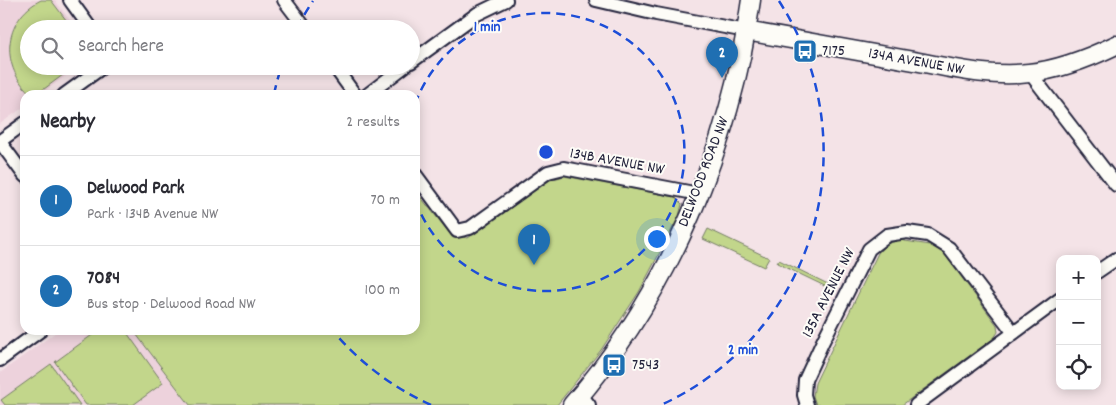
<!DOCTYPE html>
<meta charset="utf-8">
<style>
:root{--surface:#fff;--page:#f7f7f7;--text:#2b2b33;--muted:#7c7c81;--line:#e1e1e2;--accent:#1f6fb2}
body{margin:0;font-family:Dekko,sans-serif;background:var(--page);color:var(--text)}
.controls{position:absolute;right:15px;bottom:15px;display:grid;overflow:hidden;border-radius:10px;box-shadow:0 2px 12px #0003}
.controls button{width:45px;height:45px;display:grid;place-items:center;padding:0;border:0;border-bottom:1px solid var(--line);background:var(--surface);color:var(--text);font:25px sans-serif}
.you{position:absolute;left:656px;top:238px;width:18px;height:18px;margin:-12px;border:4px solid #fff;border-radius:50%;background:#1a73e8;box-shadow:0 0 0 8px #1a73e833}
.badge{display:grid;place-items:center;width:32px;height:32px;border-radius:50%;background:var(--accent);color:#fff;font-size:16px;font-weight:700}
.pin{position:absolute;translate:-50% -41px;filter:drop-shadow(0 1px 2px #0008)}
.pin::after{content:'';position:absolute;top:26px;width:18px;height:15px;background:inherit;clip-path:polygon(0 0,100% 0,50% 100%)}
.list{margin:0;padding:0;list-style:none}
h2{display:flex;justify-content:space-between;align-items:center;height:65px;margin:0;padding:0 20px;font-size:21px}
h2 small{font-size:16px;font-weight:400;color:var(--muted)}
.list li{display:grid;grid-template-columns:32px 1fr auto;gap:15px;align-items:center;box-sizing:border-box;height:90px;padding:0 20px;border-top:1px solid var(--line)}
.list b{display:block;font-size:19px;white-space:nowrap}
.list p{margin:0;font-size:16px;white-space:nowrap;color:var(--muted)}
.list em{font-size:16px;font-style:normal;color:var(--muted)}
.icon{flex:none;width:28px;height:28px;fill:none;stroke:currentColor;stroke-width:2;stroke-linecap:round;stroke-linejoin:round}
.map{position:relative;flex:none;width:1116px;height:405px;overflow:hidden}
.search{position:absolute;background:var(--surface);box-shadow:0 2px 12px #0003;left:20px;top:20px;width:400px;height:55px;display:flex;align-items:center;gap:12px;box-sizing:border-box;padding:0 18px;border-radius:28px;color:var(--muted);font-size:19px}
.panel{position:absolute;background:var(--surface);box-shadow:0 2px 12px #0003;left:20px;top:90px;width:400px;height:245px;border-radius:15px}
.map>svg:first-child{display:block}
.built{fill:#edd2dc}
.green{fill:#c2d68b;stroke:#727c63}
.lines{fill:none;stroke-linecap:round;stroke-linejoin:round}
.street-casing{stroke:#22223b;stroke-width:16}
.secondary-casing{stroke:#22223b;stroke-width:21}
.street{stroke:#fdfcf7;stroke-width:12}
.secondary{stroke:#fdfcf7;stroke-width:18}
.ring{fill:none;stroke:#1d4ed8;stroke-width:2.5;stroke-dasharray:9 6}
.labels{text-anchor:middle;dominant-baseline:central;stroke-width:4;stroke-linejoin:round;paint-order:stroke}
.poi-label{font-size:16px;fill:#22223b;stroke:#fdfcf7;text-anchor:start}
.street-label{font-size:16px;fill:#22223b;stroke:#fdfcf7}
.centre{fill:#1d4ed8;stroke:#fdfcf7;stroke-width:2.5}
.ring-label{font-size:15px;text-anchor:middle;font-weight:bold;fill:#1d4ed8;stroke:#fdfcf7;stroke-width:4;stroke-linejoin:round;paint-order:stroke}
</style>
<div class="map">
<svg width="1116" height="405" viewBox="0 0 1116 405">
<rect width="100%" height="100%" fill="#f4e3e7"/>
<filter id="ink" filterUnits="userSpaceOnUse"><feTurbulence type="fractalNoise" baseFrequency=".02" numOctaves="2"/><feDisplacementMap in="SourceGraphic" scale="10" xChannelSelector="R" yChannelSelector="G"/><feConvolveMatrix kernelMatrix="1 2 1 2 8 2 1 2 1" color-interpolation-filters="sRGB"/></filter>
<g filter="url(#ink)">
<!-- built -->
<path class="built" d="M0,0H55L76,29H29V66H79L40,95H25V106L0,124Z
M59,330H133L190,405H0V373Z"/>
<!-- green -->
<path class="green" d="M41,0H51L73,29H29V66H75L36,95H32C0,68 2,20 41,0Z
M564,176L675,197L682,204L679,216L639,292L601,350L557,405H190L133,330H415V190L451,235L468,238L550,180Z
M708,229L769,258L764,267L703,239Z
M899,240L930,245L942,251L997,325L998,332L994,338L902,405H816L813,396L815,383L878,253L887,244Z
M779,260L836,288L835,291L777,263Z
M99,330H125L163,383L133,405H86L55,362Z
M51,364L80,405H5L1,400Z"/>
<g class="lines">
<!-- street casing -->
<g class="street-casing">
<path id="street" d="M70,0L91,29
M284,0L306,29
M596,0L656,14L746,31
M411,62L477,14L506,0
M334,66L355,95
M1030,73L1116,185
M64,95L104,66
M367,95L405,66
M0,141L25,123
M0,142L25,176
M415,174L457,231L470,228L548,172L564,168L699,194
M1097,272L1116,259
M0,360L41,330
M581,395L589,405
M807,405L804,395L805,380L823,341L869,249L887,235L907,232L928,235L949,248L1014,333
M916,405L1060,299"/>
</g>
<!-- secondary casing -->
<g class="secondary-casing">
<path id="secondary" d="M746,31C800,41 854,50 908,60C948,67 988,78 1029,73C1059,70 1089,58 1116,45
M572,405C669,294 731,145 751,0"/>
</g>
<!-- street -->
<use href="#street" class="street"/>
<!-- secondary -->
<use href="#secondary" class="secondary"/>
</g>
</g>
<!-- distance rings -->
<g class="ring">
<path d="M415 104A139 139 0 1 1 415 200"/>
<path d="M431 405A278 278 0 0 1 333 331M274 94A278 278 0 0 1 281 68M297 28A278 278 0 0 1 313 1M779 1A278 278 0 0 1 661 405"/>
</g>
<!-- icons -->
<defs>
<g id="bus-square" transform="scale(1.25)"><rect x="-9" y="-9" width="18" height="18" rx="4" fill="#1f6fb2" stroke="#fdfcf7"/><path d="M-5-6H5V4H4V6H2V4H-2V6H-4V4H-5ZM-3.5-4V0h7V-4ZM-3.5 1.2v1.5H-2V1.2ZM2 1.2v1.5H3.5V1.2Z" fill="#fff"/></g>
</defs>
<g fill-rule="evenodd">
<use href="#bus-square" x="805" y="51"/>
<use href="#bus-square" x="614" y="365"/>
</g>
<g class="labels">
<!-- poi labels -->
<g class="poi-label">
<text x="822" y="51">7175</text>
<text x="632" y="365">7543</text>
</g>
<!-- street labels -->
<g class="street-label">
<text transform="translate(916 62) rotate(10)">134A AVENUE NW</text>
<text transform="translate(617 162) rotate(10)">134B AVENUE NW</text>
<text transform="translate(704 172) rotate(-69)">DELWOOD ROAD NW</text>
<text transform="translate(829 293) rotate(-63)">135A AVENUE NW</text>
</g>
</g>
<circle cx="546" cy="152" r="8" class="centre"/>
<g class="ring-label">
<text x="487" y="31">1 min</text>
<text x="743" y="354">2 min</text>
</g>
</svg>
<div class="controls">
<button>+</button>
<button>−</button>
<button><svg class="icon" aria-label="locate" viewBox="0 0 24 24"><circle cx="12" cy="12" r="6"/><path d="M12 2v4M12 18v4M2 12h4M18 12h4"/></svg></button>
</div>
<div class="you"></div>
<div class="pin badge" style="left:534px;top:265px">1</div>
<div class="pin badge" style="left:722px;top:78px">2</div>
<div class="search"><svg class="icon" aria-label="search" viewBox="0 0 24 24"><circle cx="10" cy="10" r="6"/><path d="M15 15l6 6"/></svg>Search here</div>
<section class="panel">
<h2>Nearby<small>2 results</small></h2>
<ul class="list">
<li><span class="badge">1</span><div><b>Delwood Park</b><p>Park · 134B Avenue NW</p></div><em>70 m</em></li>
<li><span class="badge">2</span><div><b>7084</b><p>Bus stop · Delwood Road NW</p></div><em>100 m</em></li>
</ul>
</section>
</div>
